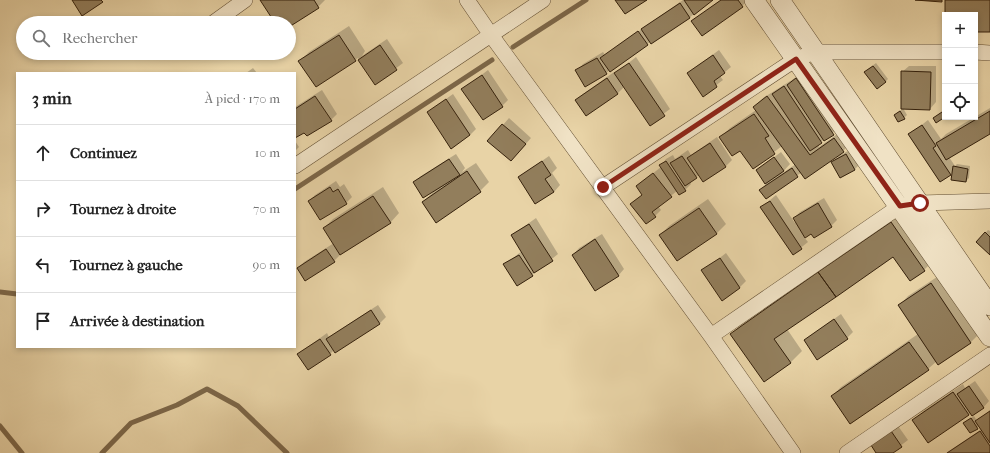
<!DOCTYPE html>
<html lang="fr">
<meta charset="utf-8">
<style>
:root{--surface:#fff;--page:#f6f6f6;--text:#222;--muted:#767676;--line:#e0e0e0}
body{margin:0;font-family:"IM FELL French Canon",serif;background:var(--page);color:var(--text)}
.controls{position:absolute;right:12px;top:12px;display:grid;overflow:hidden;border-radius:0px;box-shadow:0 2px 6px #0003}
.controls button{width:36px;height:36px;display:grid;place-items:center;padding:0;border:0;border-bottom:1px solid var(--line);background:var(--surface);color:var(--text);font:20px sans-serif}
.stop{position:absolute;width:12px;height:12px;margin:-9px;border:3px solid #8f2418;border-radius:50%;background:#fff}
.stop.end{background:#8f2418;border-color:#fff;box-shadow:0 1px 4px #0008}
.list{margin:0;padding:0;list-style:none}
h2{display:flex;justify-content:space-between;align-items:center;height:52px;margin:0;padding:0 16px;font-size:17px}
h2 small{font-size:13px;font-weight:400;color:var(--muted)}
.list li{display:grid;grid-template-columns:26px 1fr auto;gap:12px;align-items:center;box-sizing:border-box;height:56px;padding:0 16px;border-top:1px solid var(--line)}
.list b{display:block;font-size:15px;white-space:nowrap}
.list em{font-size:13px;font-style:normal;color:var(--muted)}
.icon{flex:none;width:22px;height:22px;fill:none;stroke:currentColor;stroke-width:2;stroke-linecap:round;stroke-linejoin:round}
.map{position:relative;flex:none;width:990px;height:453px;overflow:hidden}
.search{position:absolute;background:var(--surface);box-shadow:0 2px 6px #0003;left:16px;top:16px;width:280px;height:44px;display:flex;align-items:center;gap:10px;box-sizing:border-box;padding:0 14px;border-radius:22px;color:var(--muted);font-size:15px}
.panel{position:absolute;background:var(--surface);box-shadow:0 2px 6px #0003;left:16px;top:72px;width:280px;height:276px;border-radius:0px}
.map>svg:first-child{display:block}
.shadow{fill:#0003}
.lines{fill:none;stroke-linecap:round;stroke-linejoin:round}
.stream{stroke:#7c6749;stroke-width:5}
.building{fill:#927e5c;stroke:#35210c}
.minor-casing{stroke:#624e32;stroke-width:16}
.tertiary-casing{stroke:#624e32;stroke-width:20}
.minor{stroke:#f0e2c5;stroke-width:15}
.tertiary{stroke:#f0e2c5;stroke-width:19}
.route{stroke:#8f2418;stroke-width:5}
</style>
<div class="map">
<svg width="990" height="453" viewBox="0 0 990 453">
<rect width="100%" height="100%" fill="#e8d3a6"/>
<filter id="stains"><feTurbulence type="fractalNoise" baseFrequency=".005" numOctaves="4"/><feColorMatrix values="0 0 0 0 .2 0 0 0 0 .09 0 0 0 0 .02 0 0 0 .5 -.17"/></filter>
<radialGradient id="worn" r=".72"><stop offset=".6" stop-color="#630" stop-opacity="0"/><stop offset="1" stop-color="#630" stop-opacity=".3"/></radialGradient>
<!-- shadow -->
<path class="shadow" d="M262,0H325L318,7L289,26V23H276Z
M683,0H712L689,18L650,42L606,73L577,71L583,64L603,52L605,55Z
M720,0H748L742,6L693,22Z
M349,26L365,51L362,56L387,39L403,63L375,84L358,58L316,86L300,61L309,52Z
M719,50L731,67L720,76L723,80L703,95L688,73Z
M636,57L670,109L650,124L624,87L618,93L586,114L576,100L583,94L614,72L615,74Z
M876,63L888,79L885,82L868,69Z
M909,66H936V102L930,109L903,108L907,115L904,118L895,115L902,109V72Z
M253,68L257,73H246Z
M488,70L508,100L502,106L463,89Z
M803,73L839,128L818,144L819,147L843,130L852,142L843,151L802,172L766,198L761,190L766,184L757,170L781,152L790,164L781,174L796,164L782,146L753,168L740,149L721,137L730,128L756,110L754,107L763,98Z
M322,90L337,114L331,120L295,137V107Z
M453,94L476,129L470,135L428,112Z
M990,108V133L949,157L955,166L957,164L970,166L969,178L966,181L953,172L950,175L910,134L928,120L941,139L946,134Z
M509,118L531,138L517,154L489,141Z
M717,137L732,160L726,166L703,181L699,175L690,181L691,184L685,190L677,191L658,206L661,210L655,216L632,204L643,194L637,186L661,167L666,159L673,155L675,159L688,150L691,155Z
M295,141L299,147L295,151Z
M853,148L861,163L855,169L841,177L832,162L839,156Z
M456,154L465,168L462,172L476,163L489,182L480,191L436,221L423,202L435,190L414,182L421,176Z
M549,156L557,168L552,173L560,185L554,192L519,177Z
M336,181L340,187L344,184L352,197L346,203L309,201L315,195Z
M383,187L399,213L390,223L340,255L334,261L298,268L304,262L334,243L324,228L333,219Z
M776,195L795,223L796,222L794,218L800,212L824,198L837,220L831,226L812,232L804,237L808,242L793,254L762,207Z
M708,199L726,224L716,234L660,235L669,226Z
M900,214L933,261L924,270L893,256L787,329L802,351L791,362L764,381L731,334L743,323L816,271L833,296H836L818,270Z
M536,218L558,254L532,275L505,264L522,251L512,235Z
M988,230L990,231V253L977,242Z
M602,234L624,269L618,276L573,255L579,248Z
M726,253L746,281L739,288L703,271Z
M940,275L980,333L971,342L938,364L937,361L928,369L850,423L832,396L841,387L918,334L899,306L908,296Z
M378,305L386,317L380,323L335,351L334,350L330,354H298L327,333L329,337Z
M841,314L853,332L847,338L805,340Z
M975,381L989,401L983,408L968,415L914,420L923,411L963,384L965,388Z
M990,410V453H946L982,429L979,426L977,428L968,420L974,416L977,421Z
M896,423L908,440L891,453H878Z"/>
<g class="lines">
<!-- stream -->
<path class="stream" d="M513,47L586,0
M295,189L492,60
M0,292L17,294
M0,426L22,453
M102,453L131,423L177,405L207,389L238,406L287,453"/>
</g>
<!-- building -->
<path class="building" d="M72,0H101L103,2L82,16Z
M260,0H314L319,8L289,27V23H275Z
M615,0H647L625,14Z
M684,0H713L694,15Z
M721,0H738L743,7L702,36L691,21Z
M915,0H942V2Z
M945,0H990V32H975V15H945V31Z
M680,3L690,18L651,44L641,29Z
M638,31L648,45L610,72L600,58Z
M339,35L356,61L316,87L298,61Z
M380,45L397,70L375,85L358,60Z
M713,55L725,73L714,81L717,87L703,97L687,73Z
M597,58L607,74L585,87L575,70Z
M629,63L665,116L650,126L614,73Z
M873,66L886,82L877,89L864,72Z
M901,71L931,72L930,110L901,109Z
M482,75L503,107L483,120L461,89Z
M607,78L618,94L586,116L575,100Z
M796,78L834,135L824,141L787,85Z
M784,86L822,143L810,151L772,94Z
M315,96L332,121L307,136L304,133L295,138V109Z
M767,96L810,155L834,138L844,152L805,179L753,107Z
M446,99L470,135L451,149L427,112Z
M945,110V117L936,123L933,118Z
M900,111L905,119L898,122L894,115Z
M990,111V134L946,160L936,143Z
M754,114L769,136L765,138L775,154L753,169L740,151L732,156L719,137Z
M502,124L526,144L511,161L487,141Z
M922,125L936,146L933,148L951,175L940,182L908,134Z
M710,143L726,167L703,182L687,158Z
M846,154L855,170L840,178L831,162Z
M682,156L697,178L685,186L670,163Z
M774,157L784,171L765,184L756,170Z
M449,159L460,175L423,198L413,182Z
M542,161L551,175L545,179L554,192L535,204L518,177Z
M666,161L686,191L679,195L659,165Z
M953,166L968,169L966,182L951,180Z
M792,168L798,177L766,199L759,190Z
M467,171L481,192L436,223L422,202Z
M653,173L672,197L652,212L656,217L646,224L630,204L642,195L636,186Z
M330,187L333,192L338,189L347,204L320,220L308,201Z
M373,196L391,223L340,255L323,228Z
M770,201L802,249L793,255L760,207Z
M818,203L832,227L814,238L811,234L805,238L793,218Z
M699,208L717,234L677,261L659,235Z
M891,222L925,271L910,281L893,257L836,297L818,272Z
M529,224L553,261L534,273L511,235Z
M985,232L990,237V255L976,242Z
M595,239L619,276L595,291L572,255Z
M326,249L335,262L305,281L297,268Z
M519,255L533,276L517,286L503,264Z
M720,258L740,288L722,301L701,270Z
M818,272L836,297L774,339L791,363L764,382L730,334Z
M931,283L971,343L938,365L898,305Z
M371,310L380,324L335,353L326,339Z
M834,319L848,339L817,360L804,340Z
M320,339L331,355L308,370L297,354Z
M909,342L929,370L850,424L831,396Z
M969,386L984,408L972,416L957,394Z
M953,392L969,415L928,443L912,420Z
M990,411V443L975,421Z
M971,418L978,429L970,433L963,423Z
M889,428L902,447L893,453H876L869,442Z
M980,431L990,446V453H947Z"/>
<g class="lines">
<!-- minor casing -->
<g class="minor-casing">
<path id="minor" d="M467,0L491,35L711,336L793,453
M213,23L245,0
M975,52L990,53
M295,166L543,0
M603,187L796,59L815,52H945
M711,336L900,206L920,203L990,201
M847,453L990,355"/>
</g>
<!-- tertiary casing -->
<g class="tertiary-casing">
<path id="tertiary" d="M754,0L990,337
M780,0L990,306"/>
</g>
<!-- minor -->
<use href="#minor" class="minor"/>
<!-- tertiary -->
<use href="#tertiary" class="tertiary"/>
</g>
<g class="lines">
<!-- route -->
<path class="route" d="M603,187L796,59L900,206L920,203"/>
</g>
<rect width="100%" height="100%" filter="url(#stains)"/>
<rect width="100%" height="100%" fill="url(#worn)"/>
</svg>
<div class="controls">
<button>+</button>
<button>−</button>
<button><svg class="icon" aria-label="locate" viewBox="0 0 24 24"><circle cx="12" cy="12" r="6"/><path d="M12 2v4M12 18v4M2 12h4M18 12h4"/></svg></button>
</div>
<div class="stop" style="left:920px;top:203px"></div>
<div class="stop end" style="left:603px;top:187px"></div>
<div class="search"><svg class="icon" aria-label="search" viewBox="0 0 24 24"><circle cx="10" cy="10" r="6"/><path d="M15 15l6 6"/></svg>Rechercher</div>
<section class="panel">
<h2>3 min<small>À pied · 170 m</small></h2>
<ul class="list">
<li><svg class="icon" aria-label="ahead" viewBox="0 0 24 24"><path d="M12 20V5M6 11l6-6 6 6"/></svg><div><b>Continuez</b></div><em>10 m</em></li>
<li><svg class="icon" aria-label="right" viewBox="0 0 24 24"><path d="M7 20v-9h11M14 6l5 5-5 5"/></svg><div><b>Tournez à droite</b></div><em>70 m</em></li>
<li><svg class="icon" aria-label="left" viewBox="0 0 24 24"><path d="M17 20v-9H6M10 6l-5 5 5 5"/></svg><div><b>Tournez à gauche</b></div><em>90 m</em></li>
<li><svg class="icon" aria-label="arrive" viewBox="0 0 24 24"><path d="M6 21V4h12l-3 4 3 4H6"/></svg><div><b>Arrivée à destination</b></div></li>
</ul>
</section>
</div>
